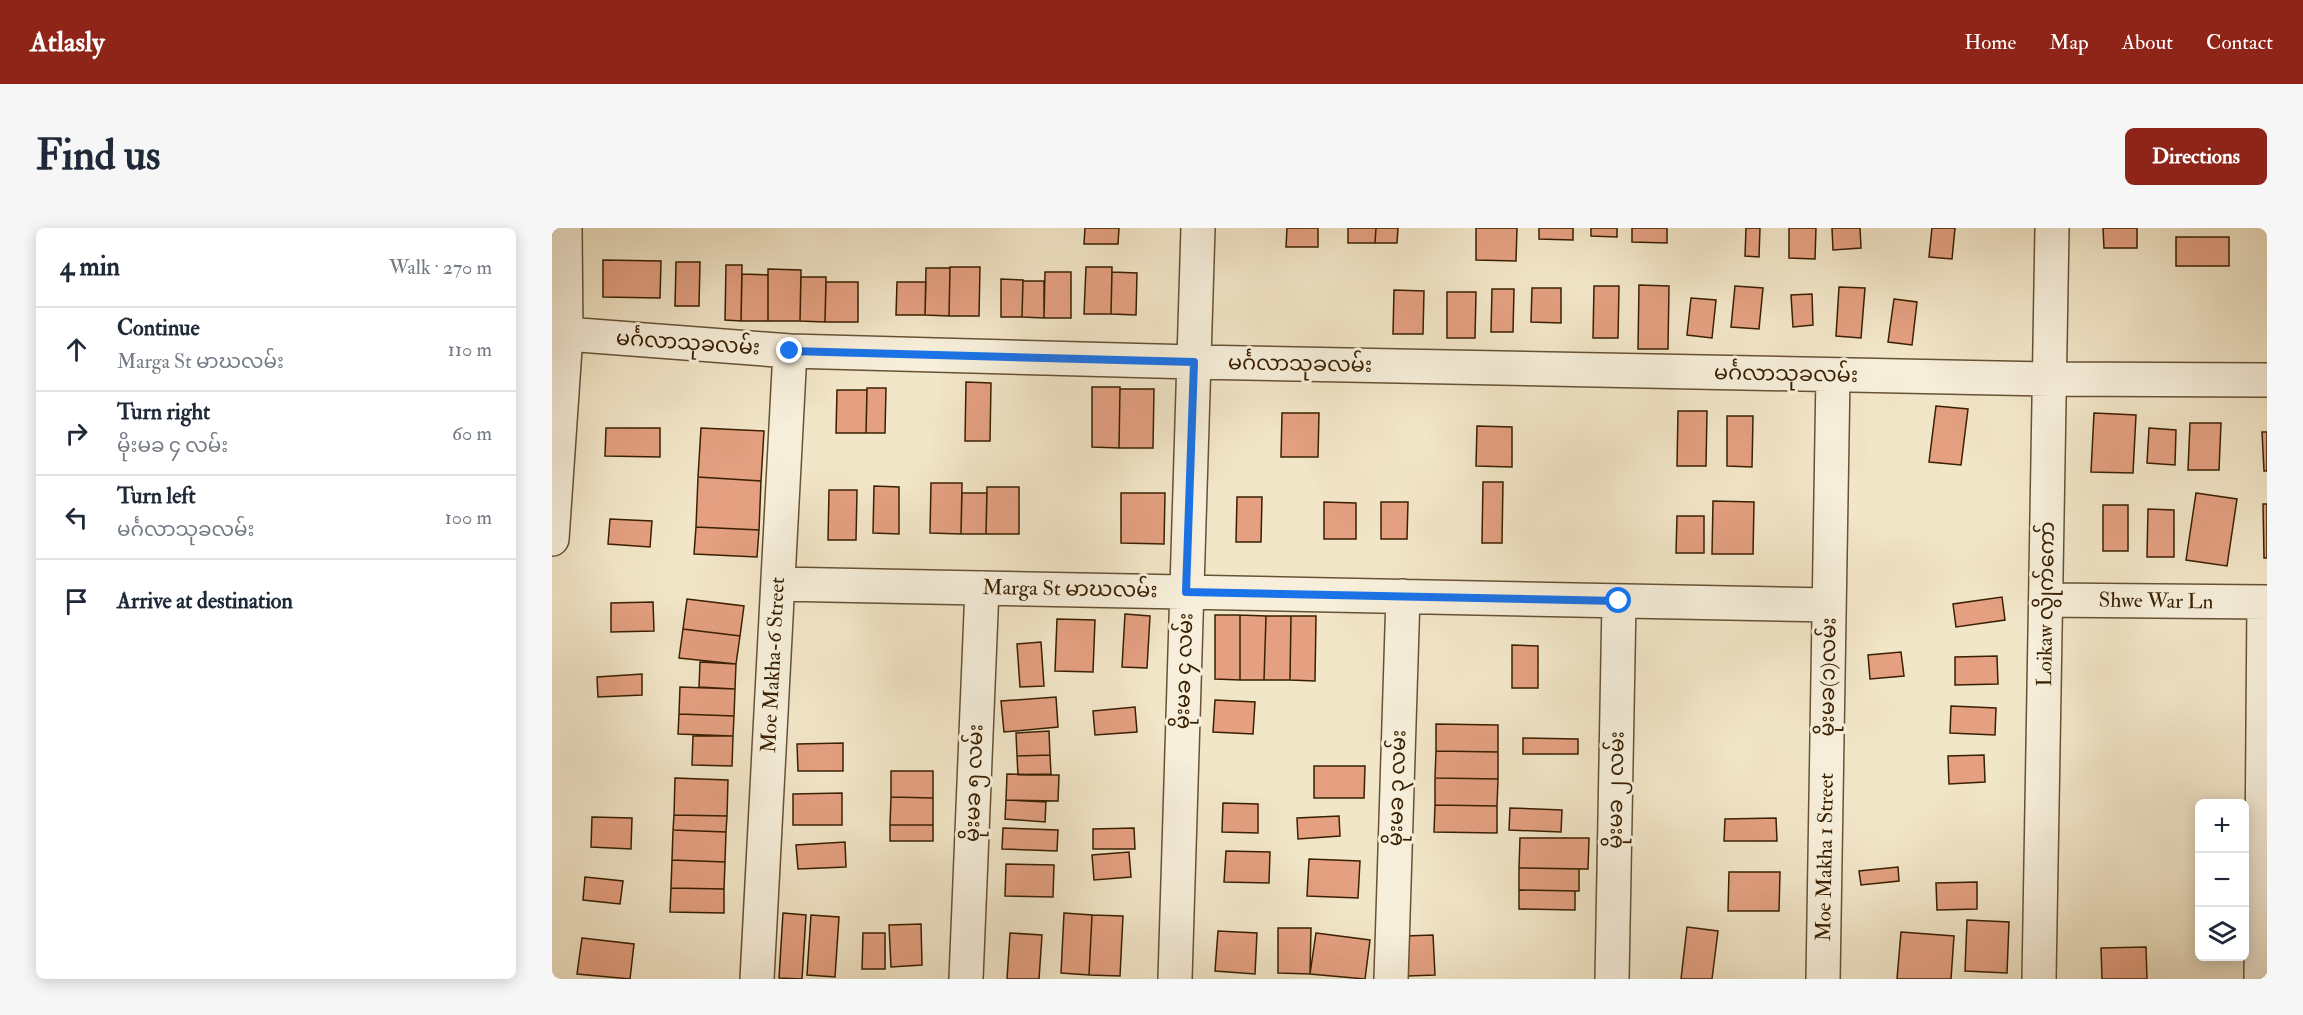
<!DOCTYPE html>
<meta charset="utf-8">
<style>
:root{--surface:#fff;--page:#f6f6f7;--text:#1f2937;--muted:#747a83;--line:#e0e1e3;--accent:#8f2418}
body{margin:0;font-family:"IM FELL Double Pica","Noto Sans Myanmar",serif;background:var(--page);color:var(--text)}
.controls{position:absolute;right:18px;bottom:18px;display:grid;overflow:hidden;border-radius:9px;box-shadow:0 3px 15px #0003}
.controls button{width:54px;height:54px;display:grid;place-items:center;padding:0;border:0;border-bottom:2px solid var(--line);background:var(--surface);color:var(--text);font:30px sans-serif}
.stop{position:absolute;width:18px;height:18px;margin:-14px;border:4px solid #1a73e8;border-radius:50%;background:#fff}
.stop.end{background:#1a73e8;border-color:#fff;box-shadow:0 2px 6px #0008}
.list{margin:0;padding:0;list-style:none}
h2{display:flex;justify-content:space-between;align-items:center;height:78px;margin:0;padding:0 24px;font-size:26px}
h2 small{font-size:20px;font-weight:400;color:var(--muted)}
.list li{display:grid;grid-template-columns:39px 1fr auto;gap:18px;align-items:center;box-sizing:border-box;height:84px;padding:0 24px;border-top:2px solid var(--line)}
.list b{display:block;font-size:22px;white-space:nowrap}
.list p{margin:0;font-size:20px;white-space:nowrap;color:var(--muted)}
.list em{font-size:20px;font-style:normal;color:var(--muted)}
.icon{flex:none;width:33px;height:33px;fill:none;stroke:currentColor;stroke-width:2;stroke-linecap:round;stroke-linejoin:round}
.map{position:relative;flex:none;width:1715px;height:751px;overflow:hidden;border-radius:9px}
header{display:flex;align-items:center;gap:36px;box-sizing:border-box;height:84px;padding:0 30px;background:var(--accent);color:#fff}
header strong{font-size:28px}
nav{display:flex;gap:33px;margin-inline-start:auto;font-size:21px}
.intro{display:flex;align-items:center;justify-content:space-between;box-sizing:border-box;height:144px;padding:0 36px}
h1{margin:0;font-size:42px}
.button{padding:15px 27px;border-radius:9px;background:var(--accent);color:#fff;font-size:21px;font-weight:700}
main{display:flex;gap:36px;padding:0 36px}
aside{flex:1;background:var(--surface);border-radius:9px;box-shadow:0 3px 15px #0003}
.map>svg:first-child{display:block}
.building{fill:#e4a081;stroke:#392001;stroke-width:1.5}
.lines{fill:none;stroke-linecap:round;stroke-linejoin:round}
.minor-casing{stroke:#675233;stroke-width:36}
.minor{stroke:#f7efdb;stroke-width:33}
.route{stroke:#1a73e8;stroke-width:8}
.labels{text-anchor:middle;dominant-baseline:central;stroke-width:6;stroke-linejoin:round;paint-order:stroke}
.street-label{font-size:21px;fill:#392001;stroke:#f7efdb}
</style>
<header>
<strong>Atlasly</strong>
<nav><a>Home</a><a>Map</a><a>About</a><a>Contact</a></nav>
</header>
<div class="intro"><h1>Find us</h1><a class="button">Directions</a></div>
<main>
<aside>
<h2>4 min<small>Walk · 270 m</small></h2>
<ul class="list">
<li><svg class="icon" aria-label="ahead" viewBox="0 0 24 24"><path d="M12 20V5M6 11l6-6 6 6"/></svg><div><b>Continue</b><p>Marga St မာဃလမ်း</p></div><em>110 m</em></li>
<li><svg class="icon" aria-label="right" viewBox="0 0 24 24"><path d="M7 20v-9h11M14 6l5 5-5 5"/></svg><div><b>Turn right</b><p>မိုးမခ ၄ လမ်း</p></div><em>60 m</em></li>
<li><svg class="icon" aria-label="left" viewBox="0 0 24 24"><path d="M17 20v-9H6M10 6l-5 5 5 5"/></svg><div><b>Turn left</b><p>မင်္ဂလာသုခလမ်း</p></div><em>100 m</em></li>
<li><svg class="icon" aria-label="arrive" viewBox="0 0 24 24"><path d="M6 21V4h12l-3 4 3 4H6"/></svg><div><b>Arrive at destination</b></div></li>
</ul>
</aside>
<div class="map">
<svg width="1715" height="751" viewBox="0 0 1715 751">
<rect width="100%" height="100%" fill="#f2e6c8"/>
<filter id="stains"><feTurbulence type="fractalNoise" baseFrequency=".00333" numOctaves="4"/><feColorMatrix values="0 0 0 0 .2 0 0 0 0 .09 0 0 0 0 .02 0 0 0 .5 -.17"/></filter>
<radialGradient id="worn" r=".72"><stop offset=".6" stop-color="#630" stop-opacity="0"/><stop offset="1" stop-color="#630" stop-opacity=".3"/></radialGradient>
<!-- building -->
<path class="building" d="M533,0H567L566,16H532Z
M735,0H766V19H734Z
M796,0H824L823,15H796Z
M824,0H846L845,15H823Z
M924,0H965L964,33L924,32Z
M987,0H1021V12L987,11Z
M1039,0H1065V9L1039,8Z
M1080,0H1115V15L1080,14Z
M1194,0H1208L1207,29L1193,28Z
M1237,0H1264L1263,31L1237,30Z
M1280,0H1308L1309,20L1281,22Z
M1380,0H1403L1400,31L1377,29Z
M1551,0H1585V20H1552Z
M1624,9H1677V38H1624Z
M51,32L109,33L108,70L51,69Z
M124,34H148L147,78H123Z
M174,37H190L189,93L173,92Z
M398,39H428L427,88H397Z
M534,39H560L559,86H532Z
M374,40H398L397,88L373,87Z
M216,41L249,42L248,93H216Z
M493,44H519V90H492Z
M560,44L585,45L584,87L559,86Z
M190,46L216,47V93H189Z
M249,49H274L273,94L248,93Z
M449,51L471,52L470,89H449Z
M471,53H492V90L470,89Z
M274,54H306V94H273Z
M345,54H374L373,87H344Z
M1087,57L1117,58L1116,121H1086Z
M1042,58H1067L1066,110H1041Z
M1183,58L1211,60L1207,101L1179,99Z
M1287,59L1313,60L1309,110L1284,108Z
M980,60H1009V95L979,94Z
M940,61H962L961,104H939Z
M842,62L872,63L871,106H841Z
M895,64H924L923,110H895Z
M1260,66L1261,97L1241,99L1239,67Z
M1139,70L1164,72L1160,110L1135,107Z
M1342,71L1365,74L1360,117L1336,114Z
M414,154L439,155L438,213H413Z
M540,159H568L567,220L540,219Z
M315,160H334L333,205H314Z
M568,161H602L601,220H567Z
M285,162H315L314,205H284Z
M1384,178L1416,181L1409,237L1377,234Z
M1126,183H1155L1154,238H1125Z
M730,185H767L766,229H729Z
M1542,185L1584,187L1581,245L1539,244Z
M1175,188H1201L1200,239L1175,238Z
M1638,195H1669L1667,242H1636Z
M925,198L960,199V239L924,238Z
M54,200H108V229L53,228Z
M149,200L212,203L209,253L146,249Z
M1597,200L1624,202L1623,237L1595,235Z
M1710,204H1715V243H1712Z
M146,249L209,253L207,302L144,299Z
M931,254H951L950,315H930Z
M379,255H410L409,306L378,305Z
M322,258L347,259V306L321,305Z
M435,259H467V306H434Z
M277,262H305L304,312H276Z
M410,265H435L434,306H409Z
M569,265H613L612,316L569,315Z
M1644,265L1685,271L1675,338L1634,332Z
M685,269H710L709,314H684Z
M1161,273L1202,274L1201,326H1160Z
M772,274L804,275V311H772Z
M829,274H856L855,311H829Z
M1711,276H1715V330H1712Z
M1551,277H1576V323H1551Z
M1596,281L1622,282V329H1595Z
M1125,288H1152V325H1124Z
M58,291L100,293L98,319L56,316Z
M144,299L207,302L205,329L142,326Z
M1450,369L1453,392L1404,399L1401,376Z
M135,371L192,378L188,408L131,401Z
M101,374L102,403L59,404V375Z
M573,386L598,388L595,440L570,439Z
M663,387H688V452L663,451Z
M688,387L714,388L712,452H688Z
M714,388H739L738,452H712Z
M739,388H764L763,453L738,452Z
M505,391L543,392L541,444L503,443Z
M131,401L188,408L184,436L127,430Z
M489,414L492,458L468,459L465,416Z
M960,417L986,418V460H960Z
M1349,424L1352,448L1318,451L1316,427Z
M1445,428L1446,456L1403,457V429Z
M148,434L184,436L183,461L147,459Z
M90,446V467L46,469L45,449Z
M128,459L183,461L182,488L127,486Z
M504,469L506,499L452,504L449,473Z
M663,472L703,474L701,506L661,504Z
M1399,478L1444,480L1443,507L1398,505Z
M583,479L585,504L543,507L541,483Z
M127,486L182,488L181,508L126,506Z
M884,496L946,497V524L884,523Z
M497,503L498,527L465,528L464,505Z
M141,508H181L180,538L140,537Z
M971,510L1026,511V526H971Z
M291,515V543H246L245,516Z
M884,523L946,524V551L883,550Z
M498,527L499,546L466,547L465,528Z
M1432,527L1433,554L1397,556L1396,528Z
M762,538H813L812,570H762Z
M339,543H381V570L339,569Z
M455,546L507,547L506,573L454,572Z
M123,550L176,552L175,588L122,587Z
M883,550L946,551L945,578L883,577Z
M290,565V597H241V566Z
M339,569L381,570V597H338Z
M454,572L494,574L493,594L453,591Z
M671,575L706,576V605L670,604Z
M883,577L945,578V605L882,604Z
M958,580L1010,582L1009,604L957,602Z
M122,587L175,588L174,604L121,602Z
M787,588L788,608L746,611L745,590Z
M40,589L80,590L79,621L39,619Z
M1224,590L1225,613H1172L1173,591Z
M338,597H381V613H338Z
M451,600L506,602L505,623L450,621Z
M582,600L583,621H541V601Z
M121,602L174,604L173,634L120,632Z
M968,610H1037L1036,641L967,640Z
M293,614L294,639L246,641L244,617Z
M674,623L718,624L717,655L672,654Z
M577,624L579,649L542,652L540,627Z
M757,631L808,633L806,670L755,668Z
M120,632L173,634L172,661L119,660Z
M454,636L502,637L501,669L453,668Z
M1346,639L1347,653L1309,657L1307,643Z
M967,640L1027,641V663L967,662Z
M1177,644H1228L1227,683H1176Z
M33,649L71,653L68,676L31,672Z
M1425,654V681L1385,682L1384,655Z
M119,660L172,661V685L118,684Z
M967,662L1023,663V682L967,681Z
M231,685L254,687L250,751L227,750Z
M512,685L540,687L537,747L509,745Z
M259,687L287,689L283,749L255,747Z
M540,687L571,688L568,748L537,747Z
M1415,692L1457,694L1455,745L1413,743Z
M369,696L370,737L339,739L337,697Z
M1135,699L1166,703L1160,751H1129Z
M726,700H759L758,746L726,745Z
M666,703L705,705L703,746L663,743Z
M1349,704L1402,708L1399,751H1345Z
M311,705H333V741H310Z
M458,705L490,707L487,751H455Z
M764,705L818,712L813,751L758,746Z
M881,707L883,747L856,748L854,708Z
M30,710L82,716L78,751L25,746Z
M1594,719L1595,751H1550L1549,720Z"/>
<g class="lines">
<!-- minor casing -->
<g class="minor-casing">
<path id="minor" d="M0,99L14,106L238,123L642,134L1499,151L1715,152
M0,311L14,106L13,0
M226,356L1277,377
M1494,372L1715,374
M205,751L238,123
M414,751L430,360
M623,751L646,0
M839,751L851,368
M1060,751L1067,373
M1271,751L1281,147
M1487,751L1500,0
M1709,751L1712,374"/>
</g>
<!-- minor -->
<use href="#minor" class="minor"/>
</g>
<g class="lines">
<!-- route -->
<path class="route" d="M238,123L642,134L634,364L1067,373"/>
</g>
<g class="labels">
<!-- street labels -->
<g class="street-label">
<text transform="translate(136 115) rotate(4)">မင်္ဂလာသုခလမ်း</text>
<text transform="translate(748 136) rotate(1)">မင်္ဂလာသုခလမ်း</text>
<text transform="translate(1234 146) rotate(1)">မင်္ဂလာသုခလမ်း</text>
<text transform="translate(518 361) rotate(1)">Marga St မာဃလမ်း</text>
<text transform="translate(1604 373) rotate(1)">Shwe War Ln</text>
<text transform="translate(1494 376) rotate(-89)">Loikaw လွိုက်ကော်</text>
<text transform="translate(221 437) rotate(-87)">Moe Makha-6 Street</text>
<text transform="translate(632 443) rotate(-88)">မိုးမခ ၄ လမ်း</text>
<text transform="translate(1276 449) rotate(-89)">မိုးမခ(၁)လမ်း</text>
<text transform="translate(422 555) rotate(-88)">မိုးမခ ၅ လမ်း</text>
<text transform="translate(845 560) rotate(-88)">မိုးမခ ၃ လမ်း</text>
<text transform="translate(1064 562) rotate(-89)">မိုးမခ ၂ လမ်း</text>
<text transform="translate(1273 629) rotate(-89)">Moe Makha 1 Street</text>
</g>
</g>
<rect width="100%" height="100%" filter="url(#stains)"/>
<rect width="100%" height="100%" fill="url(#worn)"/>
</svg>
<div class="controls">
<button>+</button>
<button>−</button>
<button><svg class="icon" aria-label="layers" viewBox="0 0 24 24"><path d="M12 4l9 5-9 5-9-5zM3 14l9 5 9-5"/></svg></button>
</div>
<div class="stop" style="left:1067px;top:373px"></div>
<div class="stop end" style="left:238px;top:123px"></div>
</div>
</main>
